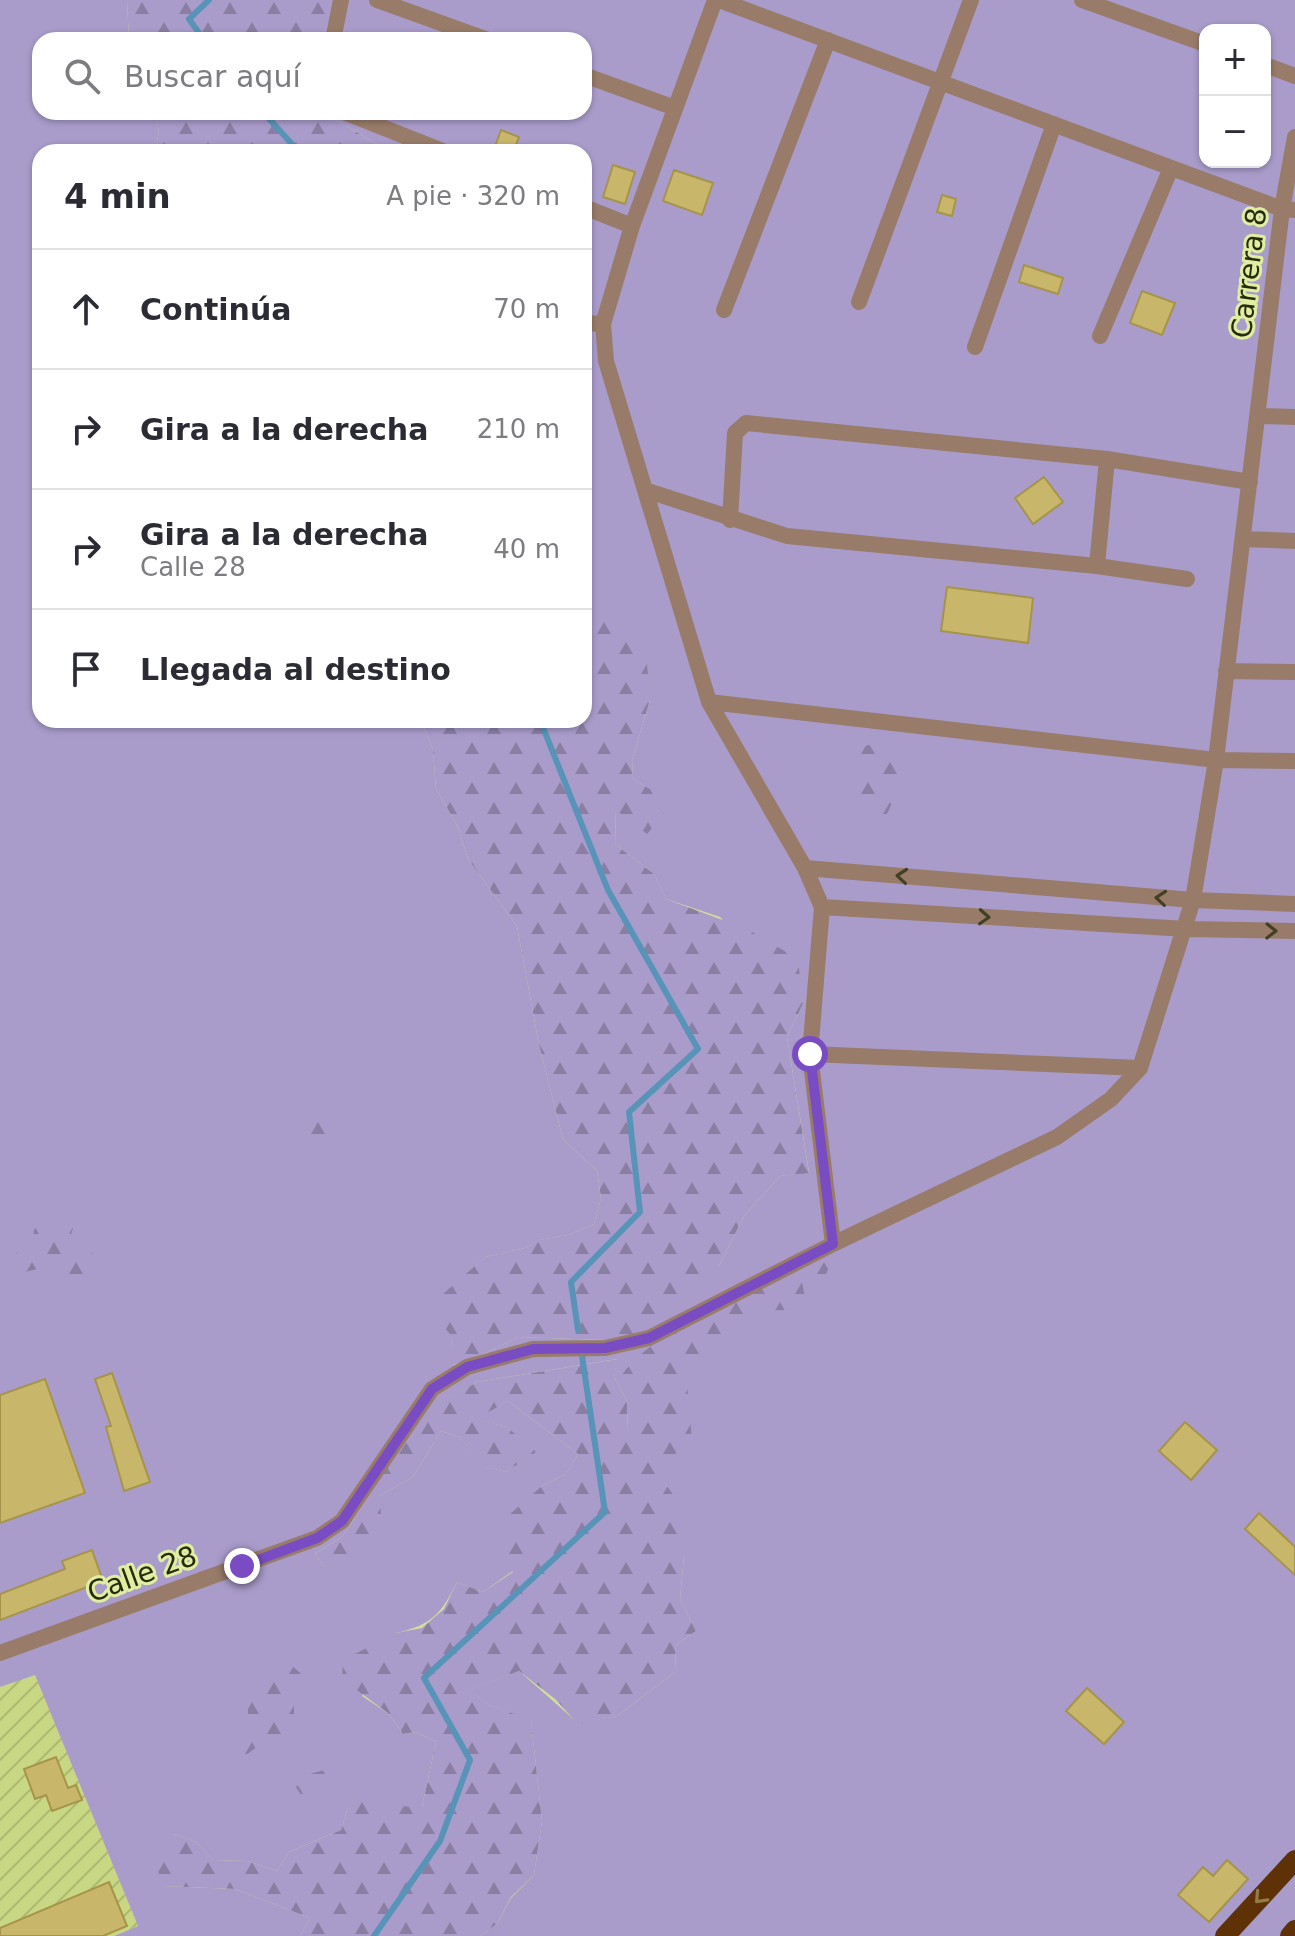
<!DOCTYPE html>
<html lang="es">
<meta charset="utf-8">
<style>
:root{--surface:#fff;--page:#f7f7f7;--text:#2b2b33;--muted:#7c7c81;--line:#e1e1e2}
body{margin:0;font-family:"DejaVu Sans",sans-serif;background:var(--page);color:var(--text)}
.controls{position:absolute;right:24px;top:24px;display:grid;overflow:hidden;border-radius:16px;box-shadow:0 2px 6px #0004}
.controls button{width:72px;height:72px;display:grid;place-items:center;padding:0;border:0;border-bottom:2px solid var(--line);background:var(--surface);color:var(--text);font:40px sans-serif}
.stop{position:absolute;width:24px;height:24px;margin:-18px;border:6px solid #794cc4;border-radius:50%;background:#fff}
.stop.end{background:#794cc4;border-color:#fff;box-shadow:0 2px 8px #0008}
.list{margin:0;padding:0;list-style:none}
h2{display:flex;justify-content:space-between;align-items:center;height:104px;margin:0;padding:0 32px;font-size:34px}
h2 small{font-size:26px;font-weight:400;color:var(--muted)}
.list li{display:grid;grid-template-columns:52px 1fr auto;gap:24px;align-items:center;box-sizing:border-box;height:120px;padding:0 32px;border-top:2px solid var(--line)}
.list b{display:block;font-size:30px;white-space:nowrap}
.list p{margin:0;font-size:26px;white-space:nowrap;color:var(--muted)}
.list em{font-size:26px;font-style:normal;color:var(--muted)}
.icon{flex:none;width:44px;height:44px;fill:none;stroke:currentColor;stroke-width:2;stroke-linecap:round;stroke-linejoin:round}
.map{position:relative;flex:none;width:1295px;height:1936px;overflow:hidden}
.search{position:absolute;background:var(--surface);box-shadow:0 2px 6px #0004;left:32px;top:32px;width:560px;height:88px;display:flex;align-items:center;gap:20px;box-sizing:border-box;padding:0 28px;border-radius:24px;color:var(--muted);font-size:30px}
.panel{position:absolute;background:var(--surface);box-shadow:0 2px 6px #0004;left:32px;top:144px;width:560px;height:584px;border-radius:24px}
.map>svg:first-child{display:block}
.industrial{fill:url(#industrial-furrows)}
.green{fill:#a99ccb;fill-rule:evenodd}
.forest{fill:url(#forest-firs)}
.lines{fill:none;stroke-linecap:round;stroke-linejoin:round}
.stream{stroke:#5894b8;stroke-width:6}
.building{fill:#c8b76b;stroke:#a59449;stroke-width:2}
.minor{stroke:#987c69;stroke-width:16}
.primary{stroke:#5e3106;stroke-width:20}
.oneway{stroke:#433f24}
.oneway2{stroke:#927d44}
.route{stroke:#794cc4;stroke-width:10}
.labels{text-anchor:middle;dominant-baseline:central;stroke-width:6;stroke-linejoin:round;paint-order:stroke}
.street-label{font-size:28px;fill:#272b0d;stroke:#e0eea2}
</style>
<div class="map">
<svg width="1295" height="1936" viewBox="0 0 1295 1936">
<defs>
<pattern id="industrial-furrows" width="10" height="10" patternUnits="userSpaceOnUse" patternTransform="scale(2)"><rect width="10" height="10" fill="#c8d783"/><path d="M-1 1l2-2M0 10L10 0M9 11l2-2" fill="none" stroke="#acb970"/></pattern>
<pattern id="forest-firs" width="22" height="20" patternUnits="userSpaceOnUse" patternTransform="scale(2)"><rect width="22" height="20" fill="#a99ccb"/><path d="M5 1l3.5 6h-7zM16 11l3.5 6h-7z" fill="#8a7fa3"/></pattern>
</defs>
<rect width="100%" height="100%" fill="#d3e095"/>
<!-- industrial -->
<path class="industrial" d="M35,1674L138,1926L114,1936H0V1687Z"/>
<!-- green -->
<path class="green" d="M0,0H127L129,40H40V112H154L159,131L155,152H40V720H421L433,750L436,789L458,827L468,859L517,926L539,1045L563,1139L597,1171L601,1198L594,1224L568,1235L540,1240L525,1248L485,1257L467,1274L451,1335L453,1365L476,1358L518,1337L603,1340L719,1266L744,1216L780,1176L809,1172L787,1037L803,1004L720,917L666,899L654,874L615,844L616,810L650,789L633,779L632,760L650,700L610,622L584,606V152H390L323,112H584V40H321L335,9L334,0H1295V1936H480L497,1924L511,1898L534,1875L542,1821L531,1721L489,1705L468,1690L519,1671L578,1723L617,1716L675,1672L676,1645L696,1631L680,1599L684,1556L628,1431L627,1401L614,1377L617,1359L477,1382L439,1404L391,1461L343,1536L315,1554L325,1567L379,1496L413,1477L441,1431L460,1437L486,1467L506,1472L535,1452L507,1427L474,1419L508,1401L578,1454L566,1474L542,1486L513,1571L483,1592L457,1582C441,1614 432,1625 396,1633L362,1696L389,1714L403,1734L416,1732L436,1742L422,1807H348L341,1830L289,1852L277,1871L248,1861L213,1860L196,1842L174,1834L163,1886L235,1889L310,1918L300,1936H114L138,1926L35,1675L0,1687ZM1205,30H1265V162H1205Z"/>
<!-- forest -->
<path class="forest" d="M127,0H334L335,9L321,40H129Z
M154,112H323L390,152H155L159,131Z
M584,606L645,639L650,700L632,760L633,779L650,789L664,814L647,834L616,810L615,844L654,874L666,899L747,929L798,959L803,1004L787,1037L809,1173L780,1176L744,1216L719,1266L685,1309L644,1331L603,1340L518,1337L476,1358L452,1365L451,1335L437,1320L442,1295L485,1257L525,1248L539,1240L568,1235L594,1224L601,1198L597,1171L563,1139L539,1045L517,926L468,859L458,827L436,789L433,750L421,720H584Z
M891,738C903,763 899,795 884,819L855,808L853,797L865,781L860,758L862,747Z
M330,1109L346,1131L324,1143L320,1153L307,1152L300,1128Z
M46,1216L64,1220L73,1228L68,1245L94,1254L96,1275C70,1297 61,1286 37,1269L20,1273L14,1260L19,1244H33L34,1230Z
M819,1248L829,1266L825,1278L786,1271L802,1282L807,1308C786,1312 767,1308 746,1314L747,1331L722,1344L686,1372L692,1441L679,1448L670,1464L634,1430L633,1396L621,1376C635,1356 653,1345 672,1330C719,1294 764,1268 819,1248Z
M618,1359L614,1377L627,1401L628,1431L677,1500L684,1556L680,1599L696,1631L676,1645L675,1672L617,1716L578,1724L555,1699L519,1671L469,1690L489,1705L531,1720L542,1821L534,1875L511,1897L497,1924L480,1936H300L310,1918L235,1889L163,1886L157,1868L174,1834L196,1842L213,1860L248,1861L277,1871L289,1852L341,1830L348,1807L367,1795L396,1806L422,1807L436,1742L416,1732L403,1734L389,1714L342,1679L343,1660L396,1633L422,1628L444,1609L457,1582L483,1592L513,1572L502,1521L542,1486L566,1474L578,1454L508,1401L476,1419L507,1427L536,1452L506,1472L485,1467L460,1437L441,1431L413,1477L379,1496L382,1524L361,1554L325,1567L315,1554L343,1536L391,1461L438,1404L477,1382Z
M281,1655L301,1674L294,1691V1730L263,1742L245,1756L231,1751L248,1715V1695L260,1678L259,1663Z
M324,1770L333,1792L323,1802L306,1803L296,1787L310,1774Z"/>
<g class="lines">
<!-- stream -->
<path class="stream" d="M204,40L189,19L209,0
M263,112L299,152
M540,720L608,890L698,1049L629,1112L640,1212L571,1282L578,1330
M374,1936L440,1841L470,1760L424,1678L605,1512L582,1356"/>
</g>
<!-- building -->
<path class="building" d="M501,130L519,137L513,152H493Z
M613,165L635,172L625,204L603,197Z
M674,170L713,183L702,215L663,201Z
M942,195L956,199L952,216L937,212Z
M1024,265L1063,278L1058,294L1019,282Z
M1142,291L1175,303L1162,335L1130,323Z
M1044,477L1063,502L1033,524L1015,498Z
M947,587L1033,598L1028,643L941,631Z
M112,1373L150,1482L124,1491L106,1427L111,1426L95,1379Z
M45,1379L85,1493L0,1523V1395Z
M1185,1422L1217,1450L1191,1480L1159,1451Z
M1259,1513L1295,1547V1575L1245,1529Z
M92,1550L103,1581L0,1620V1594L65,1569L62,1561Z
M1087,1688L1124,1722L1104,1744L1066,1711Z
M56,1757L68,1788L76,1785L82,1800L52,1811L46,1795L35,1799L24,1769Z
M1227,1860L1248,1879L1209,1922L1178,1895L1203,1867L1213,1876Z
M109,1882L127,1926L103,1936H0V1928Z"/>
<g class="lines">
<!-- minor -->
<path class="minor" d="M377,0L488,40
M715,0L632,226L603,324L606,361L709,702L805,868L822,907L810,1054L833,1244
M719,0L1282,209L1295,210
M1082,0L1205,44
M333,40L341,0
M1265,65L1295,76
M584,75L675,108
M344,112L445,152
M584,207L632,226
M859,302L971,0
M724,310L828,40
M584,323L603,324
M1100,336L1171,168
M975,347L1054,124
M1259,416L1295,417
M645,490L787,536L1097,566L1187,579
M730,520L735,433L746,423L1107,459L1250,482
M1243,539L1295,541
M1097,566L1107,459
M1226,671L1295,672
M709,702L1216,760L1295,761
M805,868L1193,900L1295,904
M822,907L1186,929L1295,931
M810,1054L1140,1068
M0,1653L317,1538L342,1521L432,1389L467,1367L533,1349L605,1348L649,1338L833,1244L1057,1137L1111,1099L1140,1068L1193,900L1216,760L1282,209L1295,137"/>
<!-- primary -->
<path class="primary" d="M1225,1936L1295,1860
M1290,1936L1295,1930"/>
</g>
<!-- one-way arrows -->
<defs><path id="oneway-chevron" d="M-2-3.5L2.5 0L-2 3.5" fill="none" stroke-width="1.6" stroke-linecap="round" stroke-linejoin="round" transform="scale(2)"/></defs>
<g class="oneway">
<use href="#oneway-chevron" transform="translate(902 876) rotate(-175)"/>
<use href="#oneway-chevron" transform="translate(1161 898) rotate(-175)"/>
<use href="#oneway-chevron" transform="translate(984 917) rotate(3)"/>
<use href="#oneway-chevron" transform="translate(1271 931) rotate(1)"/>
</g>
<use class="oneway2" href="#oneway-chevron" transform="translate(1260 1898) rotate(133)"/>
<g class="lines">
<!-- route -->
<path class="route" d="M242,1566L317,1538L342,1521L432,1389L467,1367L533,1349L605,1348L649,1338L833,1244L810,1054"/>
</g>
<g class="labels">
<!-- street labels -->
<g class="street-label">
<text transform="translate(1249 273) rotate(-83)">Carrera 8</text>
<text transform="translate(142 1574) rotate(-20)">Calle 28</text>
</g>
</g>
</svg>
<div class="controls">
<button>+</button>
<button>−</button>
</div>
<div class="stop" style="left:810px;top:1054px"></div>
<div class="stop end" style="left:242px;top:1566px"></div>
<div class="search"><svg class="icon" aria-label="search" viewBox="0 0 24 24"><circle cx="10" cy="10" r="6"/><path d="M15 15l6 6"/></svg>Buscar aquí</div>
<section class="panel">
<h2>4 min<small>A pie · 320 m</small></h2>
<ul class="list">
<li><svg class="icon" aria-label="ahead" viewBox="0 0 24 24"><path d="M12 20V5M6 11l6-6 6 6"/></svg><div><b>Continúa</b></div><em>70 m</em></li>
<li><svg class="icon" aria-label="right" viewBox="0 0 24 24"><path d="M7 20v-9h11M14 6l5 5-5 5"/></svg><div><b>Gira a la derecha</b></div><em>210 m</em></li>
<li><svg class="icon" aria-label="right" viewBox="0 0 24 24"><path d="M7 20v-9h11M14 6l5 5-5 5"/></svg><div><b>Gira a la derecha</b><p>Calle 28</p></div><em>40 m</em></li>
<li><svg class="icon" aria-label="arrive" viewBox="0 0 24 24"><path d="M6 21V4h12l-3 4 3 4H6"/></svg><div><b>Llegada al destino</b></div></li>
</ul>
</section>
</div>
